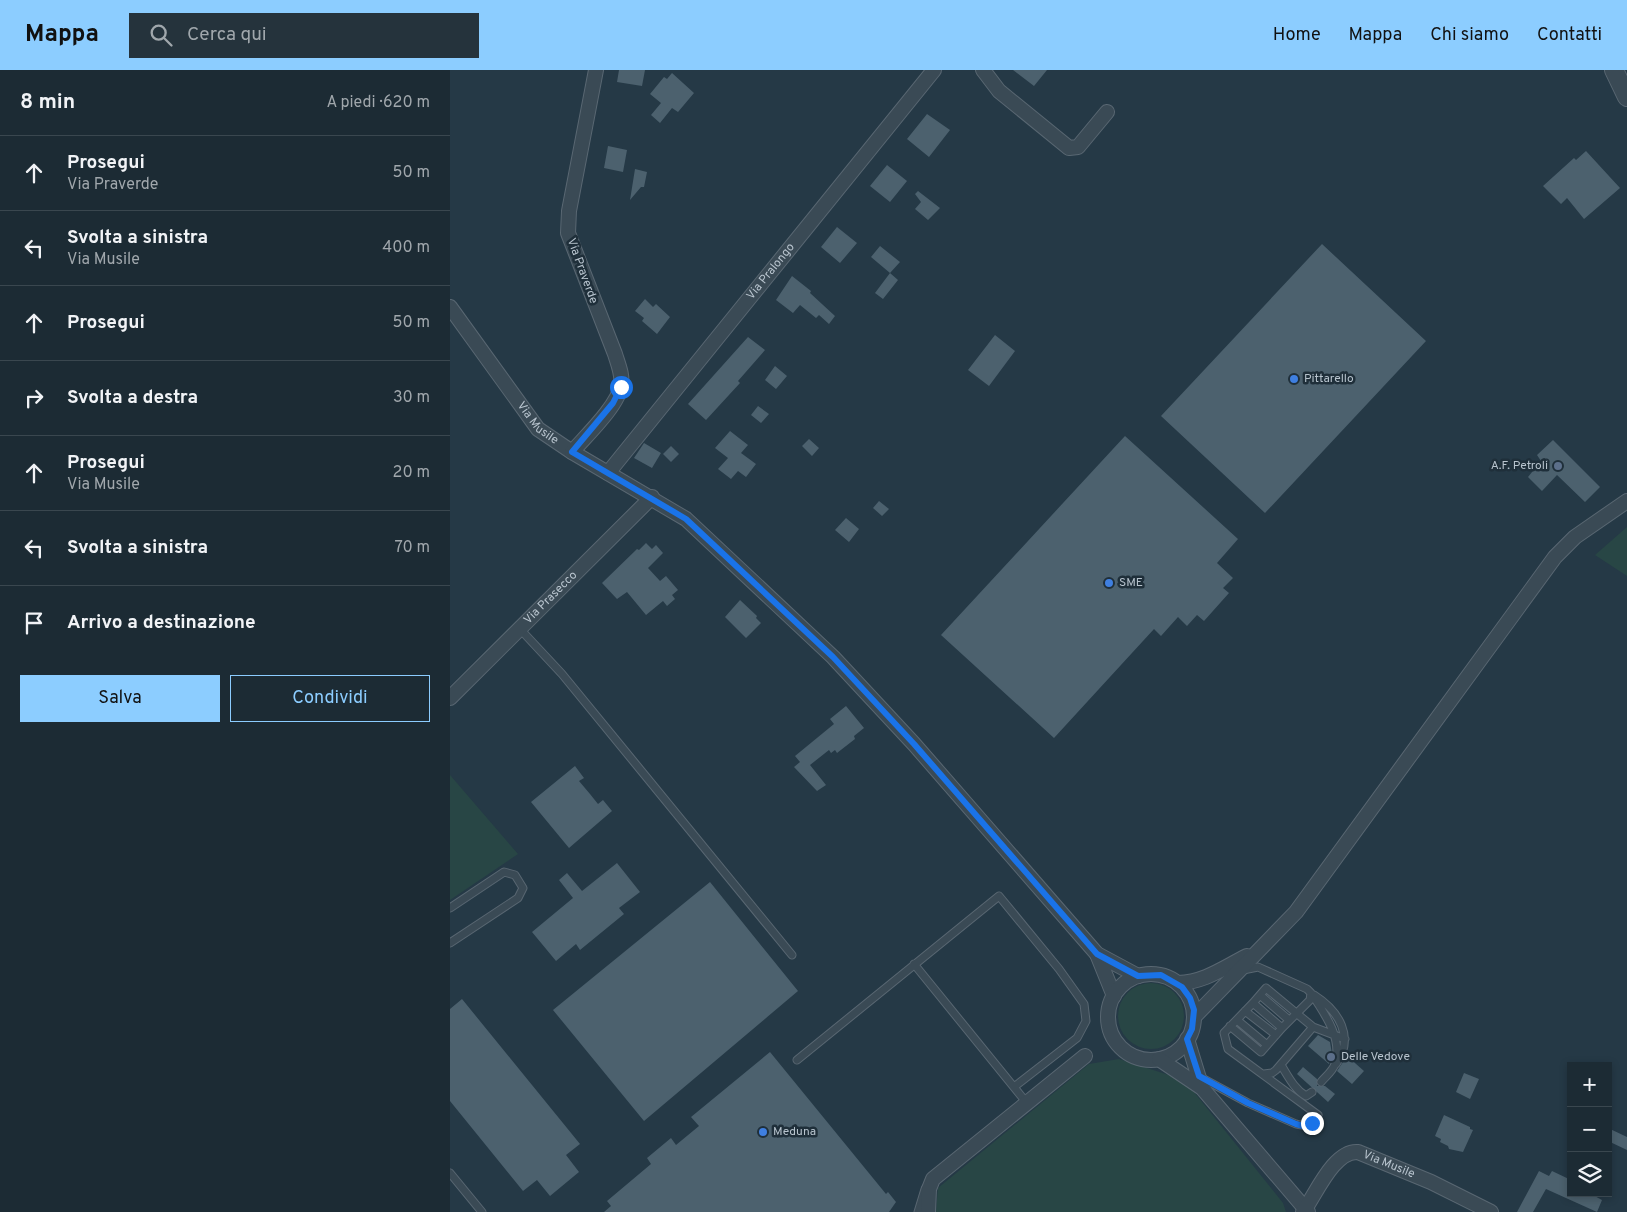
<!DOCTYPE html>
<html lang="it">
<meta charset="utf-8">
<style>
:root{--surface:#1c2b34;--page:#25333c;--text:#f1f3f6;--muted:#a0a7ac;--line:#3a474f;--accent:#8ccdff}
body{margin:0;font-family:Overpass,sans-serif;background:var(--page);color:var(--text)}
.controls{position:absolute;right:15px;bottom:15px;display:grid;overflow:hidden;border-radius:0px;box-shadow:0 2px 8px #0003}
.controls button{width:45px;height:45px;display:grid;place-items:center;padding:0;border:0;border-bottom:1px solid var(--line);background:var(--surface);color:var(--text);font:25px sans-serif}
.stop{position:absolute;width:15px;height:15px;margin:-11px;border:4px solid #1a73e8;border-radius:50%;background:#fff}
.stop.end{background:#1a73e8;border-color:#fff;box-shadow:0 1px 5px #0008}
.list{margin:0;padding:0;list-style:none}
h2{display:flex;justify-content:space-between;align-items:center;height:65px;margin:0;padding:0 20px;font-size:21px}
h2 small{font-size:16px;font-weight:400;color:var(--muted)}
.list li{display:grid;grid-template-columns:32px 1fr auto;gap:15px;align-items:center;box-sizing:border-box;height:75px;padding:0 20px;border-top:1px solid var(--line)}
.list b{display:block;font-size:19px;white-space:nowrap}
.list p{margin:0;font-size:16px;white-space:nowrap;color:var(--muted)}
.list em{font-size:16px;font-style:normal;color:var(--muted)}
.actions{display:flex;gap:10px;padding:15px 20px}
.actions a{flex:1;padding:11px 0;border:1px solid var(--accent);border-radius:0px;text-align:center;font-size:18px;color:var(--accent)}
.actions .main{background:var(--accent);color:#111}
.icon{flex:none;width:28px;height:28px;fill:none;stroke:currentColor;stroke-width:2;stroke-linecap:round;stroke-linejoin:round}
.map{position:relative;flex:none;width:1177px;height:1142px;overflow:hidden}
header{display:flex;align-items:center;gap:30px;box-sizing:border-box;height:70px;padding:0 25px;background:var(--accent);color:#111}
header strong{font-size:24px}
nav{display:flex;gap:28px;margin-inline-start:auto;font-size:18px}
.search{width:350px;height:45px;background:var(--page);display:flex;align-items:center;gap:12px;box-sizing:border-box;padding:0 18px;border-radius:0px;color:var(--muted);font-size:19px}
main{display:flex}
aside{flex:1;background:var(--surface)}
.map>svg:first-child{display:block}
.green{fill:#284645}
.building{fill:#4c616e}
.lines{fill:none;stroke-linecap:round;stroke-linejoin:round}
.service-casing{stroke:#596772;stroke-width:9}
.minor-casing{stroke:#596772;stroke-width:16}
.tertiary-casing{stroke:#596772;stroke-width:20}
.service{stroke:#3a4a55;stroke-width:7}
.minor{stroke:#3a4a55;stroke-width:14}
.tertiary{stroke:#3a4a55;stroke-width:18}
.route{stroke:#1a73e8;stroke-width:6}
.shop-dot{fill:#3f7fe0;stroke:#1f2f3a;stroke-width:2}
.service-dot{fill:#5c6f8a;stroke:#1f2f3a;stroke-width:2}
.labels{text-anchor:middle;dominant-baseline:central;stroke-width:5;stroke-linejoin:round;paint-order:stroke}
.street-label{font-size:12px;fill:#b8c4ce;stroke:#1f2f3a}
.poi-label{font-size:12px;fill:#b8c4ce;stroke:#1f2f3a;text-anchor:start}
</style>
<header>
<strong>Mappa</strong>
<div class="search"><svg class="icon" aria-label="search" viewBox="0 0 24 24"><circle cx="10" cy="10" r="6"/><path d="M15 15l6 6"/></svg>Cerca qui</div>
<nav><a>Home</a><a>Mappa</a><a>Chi siamo</a><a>Contatti</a></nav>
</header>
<main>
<aside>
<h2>8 min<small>A piedi · 620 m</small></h2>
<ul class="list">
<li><svg class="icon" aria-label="ahead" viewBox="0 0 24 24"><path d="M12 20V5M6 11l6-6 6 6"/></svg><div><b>Prosegui</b><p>Via Praverde</p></div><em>50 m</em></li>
<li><svg class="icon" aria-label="left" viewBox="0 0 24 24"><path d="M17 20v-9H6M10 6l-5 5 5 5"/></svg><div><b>Svolta a sinistra</b><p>Via Musile</p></div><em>400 m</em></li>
<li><svg class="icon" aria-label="ahead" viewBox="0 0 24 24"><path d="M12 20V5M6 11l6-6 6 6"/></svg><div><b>Prosegui</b></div><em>50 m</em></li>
<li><svg class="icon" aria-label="right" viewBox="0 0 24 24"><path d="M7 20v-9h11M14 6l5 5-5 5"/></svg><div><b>Svolta a destra</b></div><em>30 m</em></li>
<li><svg class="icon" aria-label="ahead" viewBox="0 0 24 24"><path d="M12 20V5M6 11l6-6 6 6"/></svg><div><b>Prosegui</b><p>Via Musile</p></div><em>20 m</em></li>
<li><svg class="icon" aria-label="left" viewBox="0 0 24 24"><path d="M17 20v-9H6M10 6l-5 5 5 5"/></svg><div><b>Svolta a sinistra</b></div><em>70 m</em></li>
<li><svg class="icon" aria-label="arrive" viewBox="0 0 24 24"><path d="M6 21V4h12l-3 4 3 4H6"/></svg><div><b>Arrivo a destinazione</b></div></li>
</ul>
<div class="actions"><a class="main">Salva</a><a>Condividi</a></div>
</aside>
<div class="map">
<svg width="1177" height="1142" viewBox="0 0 1177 1142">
<rect width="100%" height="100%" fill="#253946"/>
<!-- green -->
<path class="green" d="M1177,457V506L1145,485Z
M0,705L68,784L0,830Z
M668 946a33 33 0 1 1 66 0a33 33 0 1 1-66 0Z
M669,989L728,1008L744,1022L833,1133L836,1142H486L488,1118L639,994Z"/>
<!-- building -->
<path class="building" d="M169,0H195L192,16L167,12Z
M563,0H597L584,16Z
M222,3L244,23L228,42L222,38L210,53L201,45L211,33L200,24L214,7L217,9Z
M477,44L500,60L479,87L457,69Z
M158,76L177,80L173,102L154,98Z
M1136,81L1170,118L1134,149L1117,128L1111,134L1093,116L1124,88L1126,90Z
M437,95L457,111L440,132L420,116Z
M185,99L197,102L194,117H191L180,130Z
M468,121L490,138L478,150L465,139L471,132L465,124Z
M387,157L407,173L390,193L371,177Z
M872,174L976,271L815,443L711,346Z
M430,176L450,192L440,203L421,187Z
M440,203L448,210L433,229L425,223Z
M342,206L361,221L360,223L385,246L379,254L369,245L366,248L350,235L343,243L326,230Z
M195,229L203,237L206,234L220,247L207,264L192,251L194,248L185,241Z
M545,265L565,281L539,316L518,300Z
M298,267L315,280L288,311L290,313L256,350L238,334Z
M325,296L337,306L326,319L315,310Z
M308,336L319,344L311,353L301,345Z
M280,361L298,375L291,383L306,394L296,407L288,401L281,409L268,399L278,388L265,378Z
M675,366L788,469L767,493L783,508L773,518L779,523L754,551L747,545L737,556L728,547L711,566L704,559L604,668L491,565Z
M359,369L369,378L362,386L352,376Z
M1103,370L1150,417L1135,432L1107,405L1092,421L1078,407L1091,391L1087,385Z
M194,373L211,383L202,398L184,388Z
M221,376L229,384L221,392L213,384Z
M429,431L439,439L432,446L423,438Z
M396,448L409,459L399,472L385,460Z
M196,473L202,479L206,475L213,483L198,498L210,511L216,506L228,520L222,525L225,529L217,536L213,531L196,545L177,522L167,529L152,513L187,479L189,480Z
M290,530L307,546L306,548L311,553L296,568L275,547Z
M396,636L414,658L404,666L405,669L387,683L385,680L381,683L379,680L360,695L376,715L367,721L344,697L350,692L345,686L384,654L380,649Z
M125,696L134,708L129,711L140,724L148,734L153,730L162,741L119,778L81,732Z
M167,793L190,822L169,838L174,844L130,880L126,874L106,891L82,862L123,828L109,810L117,803L132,821Z
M260,812L348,921L194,1051L103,940Z
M12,929L130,1074L116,1085L129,1102L100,1126L87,1110L73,1121L0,1031V939Z
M868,965L880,972L882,984L879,994L858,976Z
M320,982L436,1124L438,1122L446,1132L439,1142H154L161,1136L157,1131L201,1094L197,1088L221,1068L226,1075L249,1056L241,1047Z
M897,986L914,1001L902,1014L887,1001Z
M853,997L867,1009V1016H875L885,1024L878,1032L847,1004Z
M1014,1003L1029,1009L1020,1029L1006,1022Z
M994,1045L1020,1057V1059L1023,1060L1013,1082L999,1079L998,1076L990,1072L991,1069L985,1066Z
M1158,1058L1177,1067V1080L1158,1071Z
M1089,1101L1099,1106L1102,1101L1121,1110V1123H1139L1152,1130L1147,1142L1096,1119L1083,1142H1067Z"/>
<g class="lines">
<!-- service casing -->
<g class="service-casing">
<path id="service" d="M70,559L112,604L342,885
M0,838L54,802L65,805L73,818L68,828L0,873
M464,894L576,1032
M861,923C875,944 893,969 885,994C883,1001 875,1007 871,1012
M810,925L839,950
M864,925C889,941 905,967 886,994
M803,933L816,918L863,957
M795,941L826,965
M787,950L817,975
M780,956L811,982L832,958
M347,990L549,826L609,899L634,934L636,951L627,968L564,1017
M831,995C838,1006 844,1019 856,1026L862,1022
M814,1004L822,1003L826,1000L863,957L895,969
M750,1007L798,1033L846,1054C856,1057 862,1055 868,1045L778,979L774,963L803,933L832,958L860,930L861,923L857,919L808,897L793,900
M0,1103L32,1142
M468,1142L475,1119"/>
</g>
<!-- minor casing -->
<g class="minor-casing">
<g id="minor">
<path d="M533,0L549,21L619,78L628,77L657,42"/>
<path id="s1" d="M0,237L88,359L122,382L236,449L383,587L464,674L647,884L688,906"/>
<path d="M122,382C135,367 169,335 171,315C173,305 168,294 165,284L118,163L119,141L146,0"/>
<path id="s2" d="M158,403L484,0"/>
<path id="s3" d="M0,628L202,427"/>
<path d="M647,884L664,926"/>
<circle cx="701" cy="947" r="43"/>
<path d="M728,913C755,912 773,898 797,886"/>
<path d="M744,947L846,842L1105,487L1125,467L1177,431"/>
<path d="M737,969L752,1018"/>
<path d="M709,989L752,1018L858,1142"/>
<path d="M478,1142L479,1119L483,1109L635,986"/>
<path id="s4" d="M853,1142C866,1124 884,1080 908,1082L981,1112L1041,1142"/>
</g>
</g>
<!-- tertiary casing -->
<g class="tertiary-casing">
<path id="tertiary" d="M1164,0L1177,27"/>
</g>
<!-- service -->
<use href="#service" class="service"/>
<!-- minor -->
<use href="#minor" class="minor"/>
<!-- tertiary -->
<use href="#tertiary" class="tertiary"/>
</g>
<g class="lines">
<!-- route -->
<path class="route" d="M171,317L163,333L122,382L236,449L383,587L464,674L647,884L688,906L711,905L732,917L740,928L744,940L742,959L737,969L749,1006L798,1033L846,1054L853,1056L862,1053"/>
</g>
<!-- markers -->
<g class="shop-dot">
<circle cx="844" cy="309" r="5"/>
<circle cx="659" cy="513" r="5"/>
<circle cx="313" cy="1062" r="5"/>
</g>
<g class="service-dot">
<circle cx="1108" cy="396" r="5"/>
<circle cx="881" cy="987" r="5"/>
</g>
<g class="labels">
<!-- street labels -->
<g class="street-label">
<text transform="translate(132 201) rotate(70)">Via Praverde</text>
<text stroke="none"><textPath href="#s2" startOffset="259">Via Pralongo</textPath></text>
<text stroke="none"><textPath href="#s1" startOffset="146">Via Musile</textPath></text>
<text stroke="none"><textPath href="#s3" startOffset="142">Via Prasecco</textPath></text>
<text stroke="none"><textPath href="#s4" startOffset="118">Via Musile</textPath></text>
</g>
<!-- poi labels -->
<g class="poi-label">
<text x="854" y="309">Pittarello</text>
<text x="1098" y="396" text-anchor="end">A.F. Petroli</text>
<text x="669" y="513">SME</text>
<text x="891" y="987">Delle Vedove</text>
<text x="323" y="1062">Meduna</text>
</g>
</g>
</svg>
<div class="controls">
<button>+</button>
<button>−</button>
<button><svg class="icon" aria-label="layers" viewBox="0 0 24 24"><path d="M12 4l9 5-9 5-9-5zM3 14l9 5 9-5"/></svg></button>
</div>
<div class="stop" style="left:171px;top:317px"></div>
<div class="stop end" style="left:862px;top:1053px"></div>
</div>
</main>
